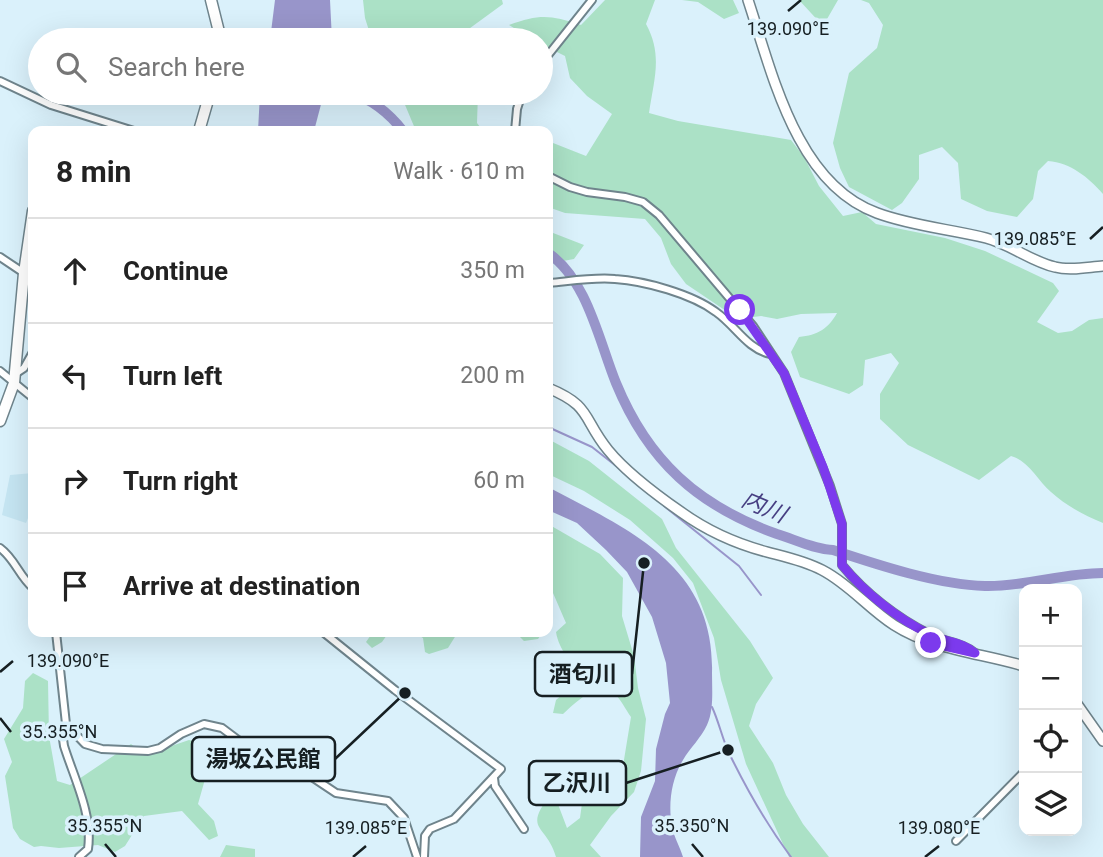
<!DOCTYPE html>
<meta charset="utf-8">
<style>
:root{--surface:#fff;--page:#f2f2f2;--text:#222;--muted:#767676;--line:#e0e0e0}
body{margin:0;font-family:Roboto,"Noto Sans JP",sans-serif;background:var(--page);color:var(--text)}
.controls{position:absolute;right:21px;bottom:21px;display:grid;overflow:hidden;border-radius:14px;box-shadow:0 7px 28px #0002}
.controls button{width:63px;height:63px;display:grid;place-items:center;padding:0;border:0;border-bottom:2px solid var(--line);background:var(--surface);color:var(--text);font:35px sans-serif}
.stop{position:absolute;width:21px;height:21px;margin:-16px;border:5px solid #7c3aed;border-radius:50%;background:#fff}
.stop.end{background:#7c3aed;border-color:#fff;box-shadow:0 2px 7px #0008}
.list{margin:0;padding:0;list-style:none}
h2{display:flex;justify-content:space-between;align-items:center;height:91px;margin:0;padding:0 28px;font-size:30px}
h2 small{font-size:23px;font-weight:400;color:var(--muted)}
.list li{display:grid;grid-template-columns:46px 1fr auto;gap:21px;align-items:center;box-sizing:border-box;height:105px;padding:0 28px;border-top:2px solid var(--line)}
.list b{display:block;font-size:26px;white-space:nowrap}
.list em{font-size:23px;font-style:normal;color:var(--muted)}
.icon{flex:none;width:38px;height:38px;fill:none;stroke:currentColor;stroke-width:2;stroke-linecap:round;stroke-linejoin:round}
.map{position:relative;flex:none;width:1103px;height:857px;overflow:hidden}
.search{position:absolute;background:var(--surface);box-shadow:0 7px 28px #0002;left:28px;top:28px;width:525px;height:77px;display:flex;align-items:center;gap:18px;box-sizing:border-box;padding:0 24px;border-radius:38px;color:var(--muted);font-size:26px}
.panel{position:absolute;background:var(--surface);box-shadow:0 7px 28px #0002;left:28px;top:126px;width:525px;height:511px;border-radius:14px}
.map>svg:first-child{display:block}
.built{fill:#c5e5f2}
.green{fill:#abe1c6}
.water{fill:#9895ca}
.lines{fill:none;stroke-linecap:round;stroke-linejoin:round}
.stream{stroke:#9895ca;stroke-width:2}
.river{stroke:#9895ca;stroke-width:10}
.street-casing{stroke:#6f848c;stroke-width:10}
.secondary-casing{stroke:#6f848c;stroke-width:12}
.primary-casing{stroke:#6f848c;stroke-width:13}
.street{stroke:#fff;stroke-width:6}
.secondary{stroke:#fff;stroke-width:9}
.primary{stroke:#fff;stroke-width:10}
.route{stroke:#7c3aed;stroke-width:9}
.ticks{fill:none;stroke:#161f22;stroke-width:2.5}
.labels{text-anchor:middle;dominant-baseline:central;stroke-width:7;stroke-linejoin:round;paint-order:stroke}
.water-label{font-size:23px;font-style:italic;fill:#473f82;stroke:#daf1fb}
.ticks-label{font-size:18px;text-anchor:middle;fill:#161f22;stroke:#daf1fb;stroke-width:7;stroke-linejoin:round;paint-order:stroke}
.leader{fill:none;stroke:#161f22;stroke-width:2.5}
.callout-dot{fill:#161f22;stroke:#daf1fb;stroke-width:2.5}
.callout{fill:#daf1fb;stroke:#161f22;stroke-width:2.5}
.callout-label{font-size:23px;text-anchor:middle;font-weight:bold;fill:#161f22}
</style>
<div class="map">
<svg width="1103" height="857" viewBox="0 0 1103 857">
<rect width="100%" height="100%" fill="#daf1fb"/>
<!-- built -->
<path class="built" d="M33,473V506L26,523L2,515L10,475Z"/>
<!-- green -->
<path class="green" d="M363,0H502L503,4L466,31L469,40H372L365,18Z
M605,0H655L646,24C663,55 654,79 649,113L678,121L791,140L804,157L819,186L843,216L862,212L876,224L945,238L985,251L1053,283L1059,291L1037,322L1058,333L1072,331L1089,320L1103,318V523C1085,516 1065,505 1051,492C1038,481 1028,460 1011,456L979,480L908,445L880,419V394L899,363L891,353L865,360L863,385L849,394L800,377L791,352L799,337C818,335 828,329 837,313L801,314L777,319L761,316L738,319L686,284L671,264L661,238L645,219L565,213L548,207V141L586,156L612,114L587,96L570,78L565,56L541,44V40H534L509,25C540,14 550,15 581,25Z
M682,0H733L739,13L724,19L698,2Z
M799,0H838L823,26Z
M861,0H1103V194C1088,177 1071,163 1048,161L1038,171L1033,199L1017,217L987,211L961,199L958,163L942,147L919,155V179L902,203L892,210L849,187L840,168L833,143L849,73L877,48L883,25L869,3Z
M400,93H478L477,123L483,131H416Z
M548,231L584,245L574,259L563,261L548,246Z
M548,439L589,461L662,519L676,548L750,641L773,678L756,704L749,726L773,763L786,795L803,824L829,857H789L746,764L721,680L714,638L693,583L673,558L630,520L584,491L548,474Z
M548,524L600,554L623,578L622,616L634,656L638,688L646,719L641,771L634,792L611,816L590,845L601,857H556C546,822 521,832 553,791L567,828L580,818L583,796L572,789L575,773L611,783L622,772L631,717C626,710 620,698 614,693C597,680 574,704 563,714L553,713L556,700L579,680C573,662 559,651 556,632L566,623L553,593L548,587Z
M373,632H389L382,642L372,648L366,642Z
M413,632H458L448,648L429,654L425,652L423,638Z
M515,632H543L538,639L524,641Z
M33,673L48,681L49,736L57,781L70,785L131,744L145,755L189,740L210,746L211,758L198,804L214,821L218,836L209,840L182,811L144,816L125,846L115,852L98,845L59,848L41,846L34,847L20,839L13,828L5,776L12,762L4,739L23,708L25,681Z
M226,845L255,849V857H220Z"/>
<!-- water -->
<path class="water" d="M275,0H330L332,40H270Z
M260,93H324L314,131H258Z
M548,487C629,530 715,565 712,673C712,690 714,710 707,725C701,738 690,748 683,760C671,780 668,804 672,827C674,837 680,847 683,857H640L641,817L655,781L656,749L665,714L670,703L666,663L652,617L627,572L606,550L577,523L548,510Z"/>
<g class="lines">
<!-- stream -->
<path class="stream" d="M548,427L592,447L625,473
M664,506L739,566L761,595
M712,707C719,722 722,738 729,753C747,790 767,825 791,857"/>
<!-- river -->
<path class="river" d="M352,93C373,100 389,113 403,131
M548,253C587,279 599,341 616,383C648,461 698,506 777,534C796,540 814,549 833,550C878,565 939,585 985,586C1025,587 1063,573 1103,573"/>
<!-- street casing -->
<g class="street-casing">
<path id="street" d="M541,64L592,0
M0,81L51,105L134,131
M515,131L517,109L522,93
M548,176L570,187L587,192L625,197L643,202L659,215L753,326L784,373L830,486L842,524V565C865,593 897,618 929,634C943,642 963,642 975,653
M0,257L24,273
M548,281L550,283C571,281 594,277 615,279C645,281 692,294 716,312C736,326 746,348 770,354
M0,371L33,398
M15,374L24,368L33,352
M0,548C15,559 19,576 33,588
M56,632L66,724L85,744L102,749L148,751L160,748L181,734L204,724L222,728L278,770L312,777L336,793L388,801L404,818L417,857
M323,632L395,690L501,769L454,819L430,829L425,836L424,857
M68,728L63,739L64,746C74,778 93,815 88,849L79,857
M494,778L495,786L524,829
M956,841L1024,772"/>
</g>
<!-- secondary casing -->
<g class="secondary-casing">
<path id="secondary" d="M748,0C772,72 796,184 877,213C912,226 950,229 986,238C1012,245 1032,262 1055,267C1070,271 1088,267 1103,266
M548,388C592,406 582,418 608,450C626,472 658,496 681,512C706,530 737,544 767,552C786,557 805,561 822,570C849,584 869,609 894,625C933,650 981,653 1024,666
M1077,704L1103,741"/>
</g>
<!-- primary casing -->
<g class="primary-casing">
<path id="primary" d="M211,0L221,40
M199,131L210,93
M0,421L14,383L24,273L33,211"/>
</g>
<!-- street -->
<use href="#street" class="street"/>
<!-- secondary -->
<use href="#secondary" class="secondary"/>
<!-- primary -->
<use href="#primary" class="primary"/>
</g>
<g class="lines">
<!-- route -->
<path class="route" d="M740,310L784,373L823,467L842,524V565C865,593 897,618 929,634C944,642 963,642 975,653L931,643"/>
</g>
<!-- ticks -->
<path class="ticks" d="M788,11L801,0M1090,239L1103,227M0,672L13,661M0,718L11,732M105,844L116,857M692,844L703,857M353,857L366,846M925,857L939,846"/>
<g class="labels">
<!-- water labels -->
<g class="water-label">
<text transform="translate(764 507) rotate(23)">内川</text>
</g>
</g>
<g class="ticks-label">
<text x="788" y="35">139.090°E</text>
<text x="1035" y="245">139.085°E</text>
<text x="68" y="667">139.090°E</text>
<text x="60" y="738">35.355°N</text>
<text x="105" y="832">35.355°N</text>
<text x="692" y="832">35.350°N</text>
<text x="366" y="834">139.085°E</text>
<text x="939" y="834">139.080°E</text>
</g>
<!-- callouts -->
<path class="leader" d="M644 563L632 674M405 693L335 759M728 750L626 783"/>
<g class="callout-dot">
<circle cx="644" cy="563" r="7"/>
<circle cx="405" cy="693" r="7"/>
<circle cx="728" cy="750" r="7"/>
</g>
<g class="callout">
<rect x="535" y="652" width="97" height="44" rx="7"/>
<rect x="192" y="737" width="143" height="44" rx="7"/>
<rect x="529" y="761" width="97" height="44" rx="7"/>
</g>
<g class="callout-label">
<text x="583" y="682">酒匂川</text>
<text x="263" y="767">湯坂公民館</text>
<text x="577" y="791">乙沢川</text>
</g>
</svg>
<div class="controls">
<button>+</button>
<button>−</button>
<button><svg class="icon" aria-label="locate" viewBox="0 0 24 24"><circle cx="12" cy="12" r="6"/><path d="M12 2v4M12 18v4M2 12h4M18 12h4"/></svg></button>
<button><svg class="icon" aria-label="layers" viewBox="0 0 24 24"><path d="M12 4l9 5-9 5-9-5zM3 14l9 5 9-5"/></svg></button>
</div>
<div class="stop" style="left:740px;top:310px"></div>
<div class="stop end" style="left:931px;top:643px"></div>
<div class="search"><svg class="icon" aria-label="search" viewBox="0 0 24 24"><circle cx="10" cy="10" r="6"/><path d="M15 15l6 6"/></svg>Search here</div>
<section class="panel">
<h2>8 min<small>Walk · 610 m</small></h2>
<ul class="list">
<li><svg class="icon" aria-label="ahead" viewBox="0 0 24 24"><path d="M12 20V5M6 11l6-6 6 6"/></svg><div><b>Continue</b></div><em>350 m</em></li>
<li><svg class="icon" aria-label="left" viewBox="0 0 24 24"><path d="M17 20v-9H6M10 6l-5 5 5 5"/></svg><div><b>Turn left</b></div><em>200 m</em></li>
<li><svg class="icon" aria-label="right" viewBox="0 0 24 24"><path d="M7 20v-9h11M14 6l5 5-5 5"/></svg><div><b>Turn right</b></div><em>60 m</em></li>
<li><svg class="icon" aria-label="arrive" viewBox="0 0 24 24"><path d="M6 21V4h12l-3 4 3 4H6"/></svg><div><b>Arrive at destination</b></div></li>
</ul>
</section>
</div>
